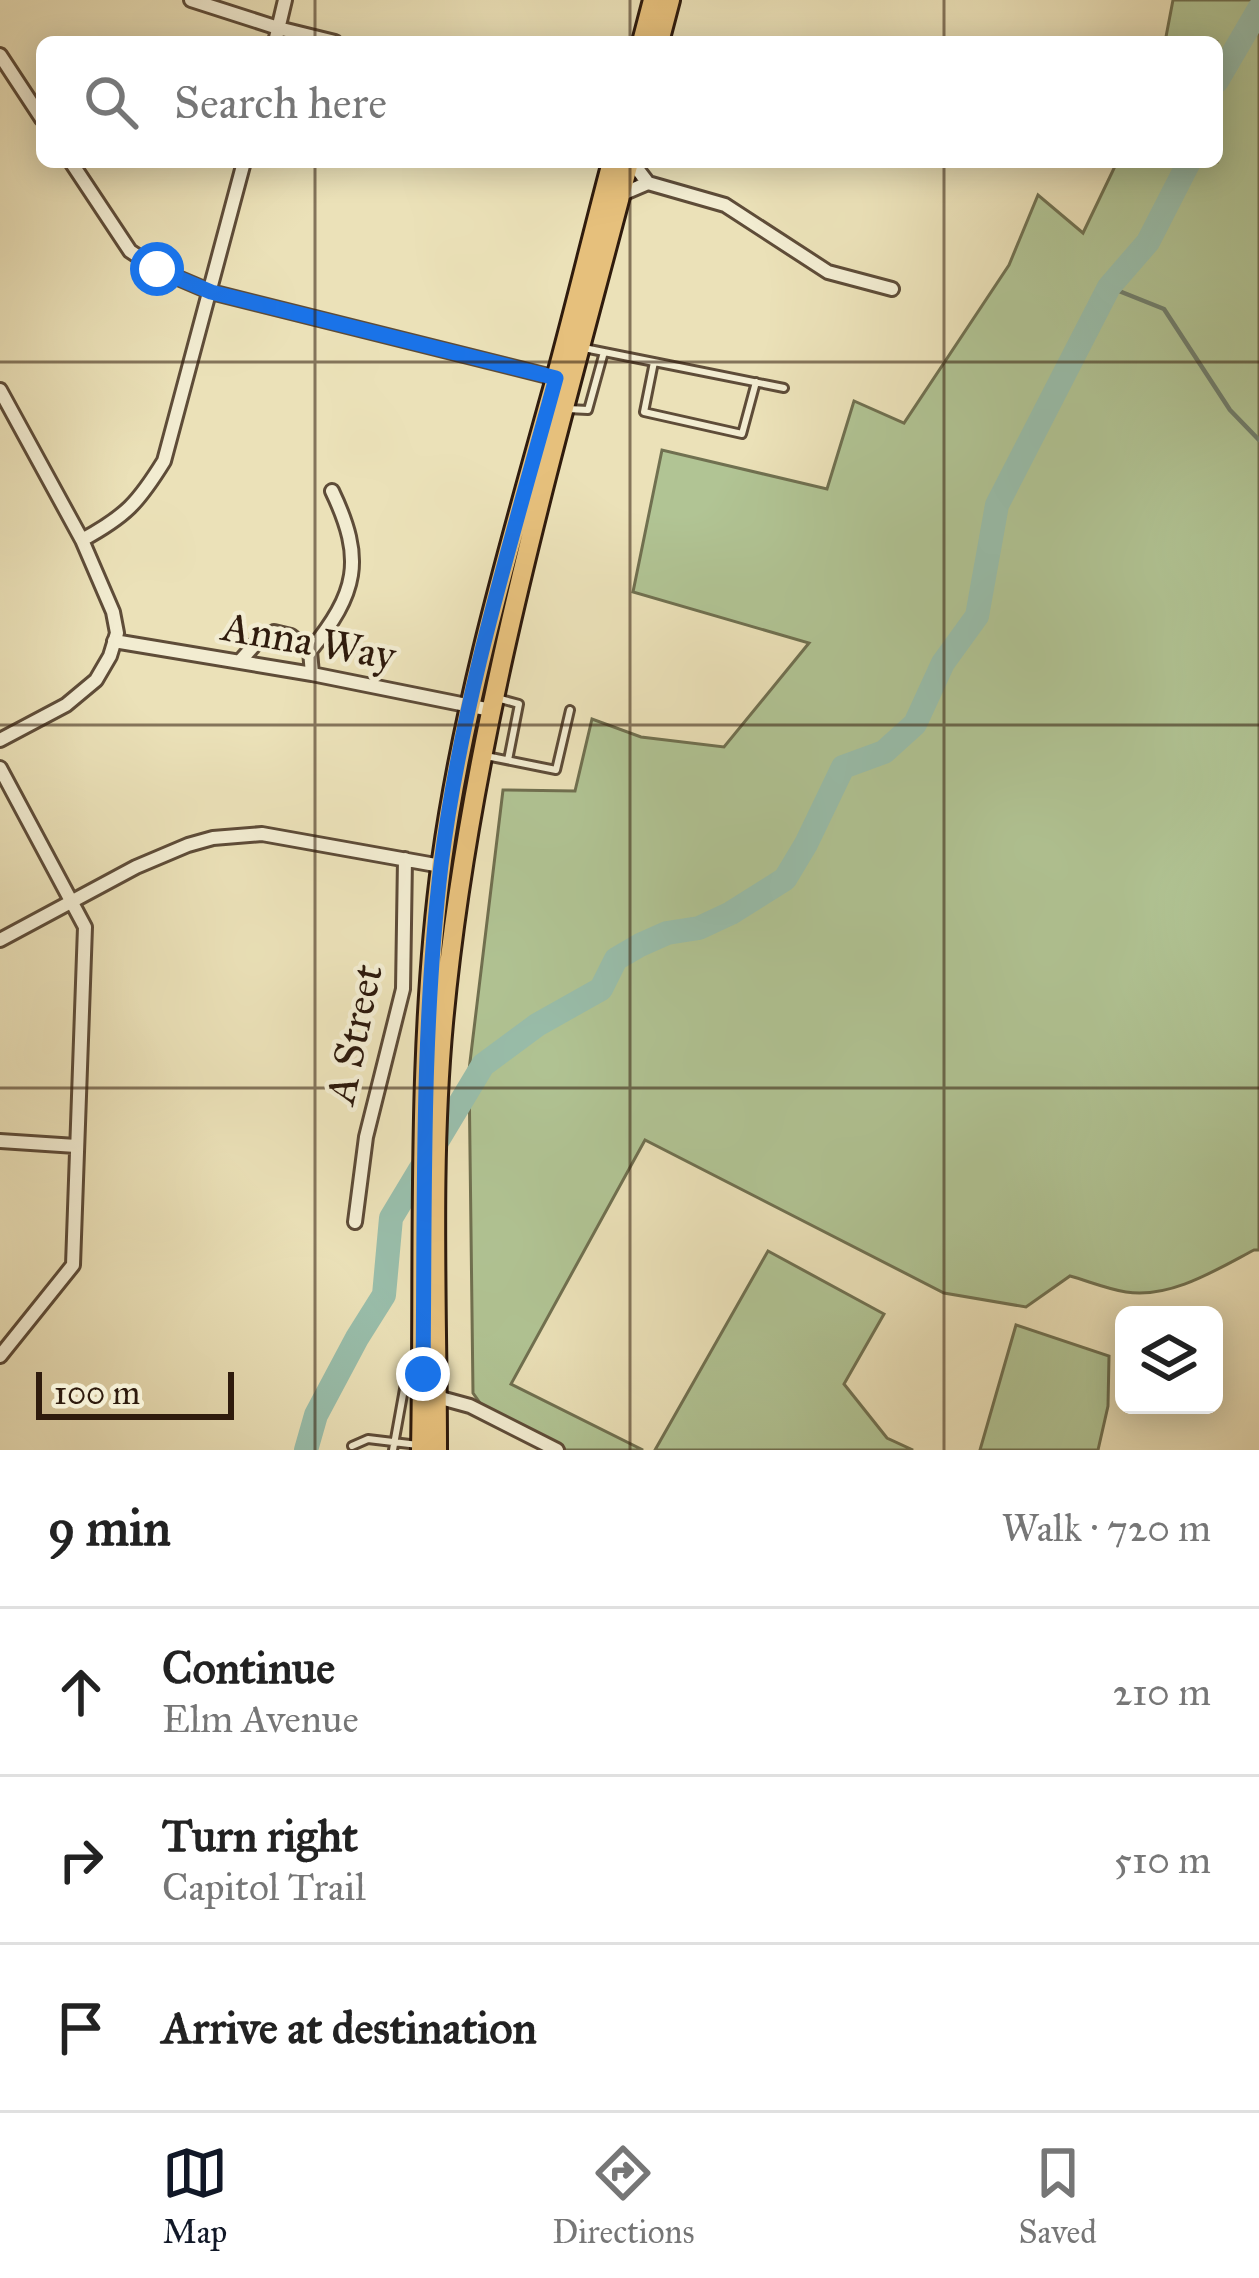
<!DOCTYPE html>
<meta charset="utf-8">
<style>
:root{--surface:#fff;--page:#f6f6f6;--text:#222;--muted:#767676;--line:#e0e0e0;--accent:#111827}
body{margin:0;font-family:"IM FELL Great Primer",serif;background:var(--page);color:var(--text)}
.controls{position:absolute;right:36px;bottom:36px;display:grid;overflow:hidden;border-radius:18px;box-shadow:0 6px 30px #0003}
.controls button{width:108px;height:108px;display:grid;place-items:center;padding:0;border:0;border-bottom:3px solid var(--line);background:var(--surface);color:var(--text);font:60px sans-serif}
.scale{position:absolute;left:36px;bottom:30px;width:198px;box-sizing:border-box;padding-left:12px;border:6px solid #2f1b0d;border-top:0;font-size:33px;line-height:42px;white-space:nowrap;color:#2f1b0d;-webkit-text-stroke:9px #f2ecd1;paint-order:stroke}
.stop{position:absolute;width:36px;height:36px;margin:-27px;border:9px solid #1a73e8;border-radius:50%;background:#fff}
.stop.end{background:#1a73e8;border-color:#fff;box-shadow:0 3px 12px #0008}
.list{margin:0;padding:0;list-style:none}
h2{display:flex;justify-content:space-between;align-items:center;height:156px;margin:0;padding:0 48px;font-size:51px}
h2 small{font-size:39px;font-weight:400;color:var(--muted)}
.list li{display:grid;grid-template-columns:78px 1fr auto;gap:36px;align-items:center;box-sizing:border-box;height:168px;padding:0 48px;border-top:3px solid var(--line)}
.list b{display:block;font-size:45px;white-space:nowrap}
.list p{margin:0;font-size:39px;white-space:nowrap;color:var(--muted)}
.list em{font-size:39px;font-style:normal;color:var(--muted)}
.icon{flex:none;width:66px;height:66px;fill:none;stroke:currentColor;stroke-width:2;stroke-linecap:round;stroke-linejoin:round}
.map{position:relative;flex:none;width:1259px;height:1450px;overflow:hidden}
.search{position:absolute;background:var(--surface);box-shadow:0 6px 30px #0003;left:36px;right:36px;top:36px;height:132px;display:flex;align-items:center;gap:30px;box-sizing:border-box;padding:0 42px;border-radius:18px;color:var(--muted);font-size:45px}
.sheet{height:660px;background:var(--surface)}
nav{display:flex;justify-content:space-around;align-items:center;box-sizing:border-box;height:168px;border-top:3px solid var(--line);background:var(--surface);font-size:33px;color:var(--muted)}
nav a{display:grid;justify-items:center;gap:6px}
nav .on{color:var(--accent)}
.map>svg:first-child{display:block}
.green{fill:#b1c494;stroke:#707050;stroke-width:3}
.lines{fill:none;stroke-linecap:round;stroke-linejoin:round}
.stream{stroke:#6f7d6c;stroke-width:4.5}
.river{stroke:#99beab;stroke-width:24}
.lane-casing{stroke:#5e4c38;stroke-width:12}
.street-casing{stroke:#5e4c38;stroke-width:18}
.primary-casing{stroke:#2f1b0d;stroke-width:24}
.lane{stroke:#f2ecd1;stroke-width:6}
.street{stroke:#f2ecd1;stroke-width:12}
.primary{stroke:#e6c07c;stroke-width:18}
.route{stroke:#1a73e8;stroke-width:15}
.grid{fill:none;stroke:#2f1b0d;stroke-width:3;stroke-opacity:0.55}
.labels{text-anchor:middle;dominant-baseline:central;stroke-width:9;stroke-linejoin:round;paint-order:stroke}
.street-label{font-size:42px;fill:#2f1b0d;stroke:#f2ecd1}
</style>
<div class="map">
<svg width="1259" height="1450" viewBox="0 0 1259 1450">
<rect width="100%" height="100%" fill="#ebe1b8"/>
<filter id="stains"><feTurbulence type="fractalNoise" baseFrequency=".00167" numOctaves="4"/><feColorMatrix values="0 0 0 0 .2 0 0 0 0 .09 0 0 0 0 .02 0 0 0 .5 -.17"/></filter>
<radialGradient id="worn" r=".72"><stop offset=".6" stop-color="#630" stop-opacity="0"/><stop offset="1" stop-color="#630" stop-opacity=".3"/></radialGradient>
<!-- green -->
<path class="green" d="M1173,0H1259V1250H1254C1216,1270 1170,1299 1126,1292C1107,1289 1088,1281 1070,1276L1026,1307L944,1293L645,1140L511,1384L643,1450H566L485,1410L473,1393L469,1070L503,790L575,791L592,719L641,737L724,747L809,643L633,592L662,450L827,489L854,401L904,423L1009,265L1038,195L1083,233L1117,162H1217V42H1165Z
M768,1251L884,1314L844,1384L887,1438L913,1450H655Z
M1016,1325L1109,1356L1108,1406L1098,1450H980Z"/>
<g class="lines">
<!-- stream -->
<path class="stream" d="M1109,287L1164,309L1230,410L1259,440"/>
<!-- river -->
<path class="river" d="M1217,81L1259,9
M306,1450L316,1415L357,1338L384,1295L391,1218L483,1065L537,1025L601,989L616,959L640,945L667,933L699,928L731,913L785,879L806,844L843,767L884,752L915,724L943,663L977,616L997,505L1109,287L1148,242L1189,162"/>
<!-- lane casing -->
<g class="lane-casing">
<path id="lane" d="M584,348L784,388
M654,362L644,412L742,434L756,382
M568,409L588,410L604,352
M497,698L519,704L508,760
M486,756L556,770L570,710
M352,1446L368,1439L418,1445
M393,1450L406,1378L419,1374"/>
</g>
<!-- street casing -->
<g class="street-casing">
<path id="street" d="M191,0L278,28L335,42
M275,42L285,0
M0,55L42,119
M71,162L130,251L157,269L211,292L556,378
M648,183L725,205L828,272L892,289
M620,195L648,183L632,162
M0,390L82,540L113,612L117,633L110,656L96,680L66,705L0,740
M82,540C126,516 138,503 164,461L244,162
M114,641L312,674L491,710
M240,661L258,641L274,632L291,636L310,651
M312,674L310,651C357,593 365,560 332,491
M0,768L85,927L73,1265L0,1356
M0,940L136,867L188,845L213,838L262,834L441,866
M0,1141L76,1146
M355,1222L366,1137L403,989L405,859
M437,1397L470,1406L557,1450"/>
</g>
<!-- primary casing -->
<g class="primary-casing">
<path id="primary" d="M642,42L653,0
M659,42L670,0
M421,1450C425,1254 416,1054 442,860C464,702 508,552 550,400C572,321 591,241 612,162
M437,1450C437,1309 430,1163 443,1023C470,730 555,446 629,162"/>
</g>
<!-- lane -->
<use href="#lane" class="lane"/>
<!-- street -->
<use href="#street" class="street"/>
<!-- primary -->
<use href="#primary" class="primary"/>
</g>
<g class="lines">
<!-- route -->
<path class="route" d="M157,269L211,292L556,378C512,539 462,698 441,865C421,1033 425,1204 423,1374"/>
</g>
<!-- grid -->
<path class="grid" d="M315,0V42M630,0V42M944,0V42M315,162V1450M630,162V1450M944,162V1450M0,362H1259M0,725H1259M0,1088H1259"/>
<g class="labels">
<!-- street labels -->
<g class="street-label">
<text transform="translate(309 641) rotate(10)">Anna Way</text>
<text transform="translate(354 1034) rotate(-78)">A Street</text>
</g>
</g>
<rect width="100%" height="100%" filter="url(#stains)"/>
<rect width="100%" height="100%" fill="url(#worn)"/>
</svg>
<div class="controls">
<button><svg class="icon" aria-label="layers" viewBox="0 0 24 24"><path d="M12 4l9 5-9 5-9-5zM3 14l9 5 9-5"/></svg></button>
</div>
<div class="scale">100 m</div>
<div class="stop" style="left:157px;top:269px"></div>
<div class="stop end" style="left:423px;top:1374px"></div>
<div class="search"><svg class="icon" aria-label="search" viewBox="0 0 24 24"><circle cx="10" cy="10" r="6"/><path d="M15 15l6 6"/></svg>Search here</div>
</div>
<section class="sheet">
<h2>9 min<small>Walk · 720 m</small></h2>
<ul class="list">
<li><svg class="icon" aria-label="ahead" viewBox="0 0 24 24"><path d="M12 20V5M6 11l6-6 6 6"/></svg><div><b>Continue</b><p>Elm Avenue</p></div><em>210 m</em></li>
<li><svg class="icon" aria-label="right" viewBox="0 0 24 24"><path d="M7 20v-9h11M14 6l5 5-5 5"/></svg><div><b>Turn right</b><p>Capitol Trail</p></div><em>510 m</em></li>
<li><svg class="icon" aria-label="arrive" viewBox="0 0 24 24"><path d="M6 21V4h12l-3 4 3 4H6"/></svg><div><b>Arrive at destination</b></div></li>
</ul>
</section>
<nav>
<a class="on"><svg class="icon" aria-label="map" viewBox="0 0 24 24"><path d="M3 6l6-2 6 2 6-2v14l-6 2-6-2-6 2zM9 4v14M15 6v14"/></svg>Map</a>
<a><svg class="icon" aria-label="directions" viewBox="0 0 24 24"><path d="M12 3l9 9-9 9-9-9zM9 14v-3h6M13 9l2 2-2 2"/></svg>Directions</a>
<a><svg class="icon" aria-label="saved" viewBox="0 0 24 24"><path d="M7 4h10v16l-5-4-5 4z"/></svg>Saved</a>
</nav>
